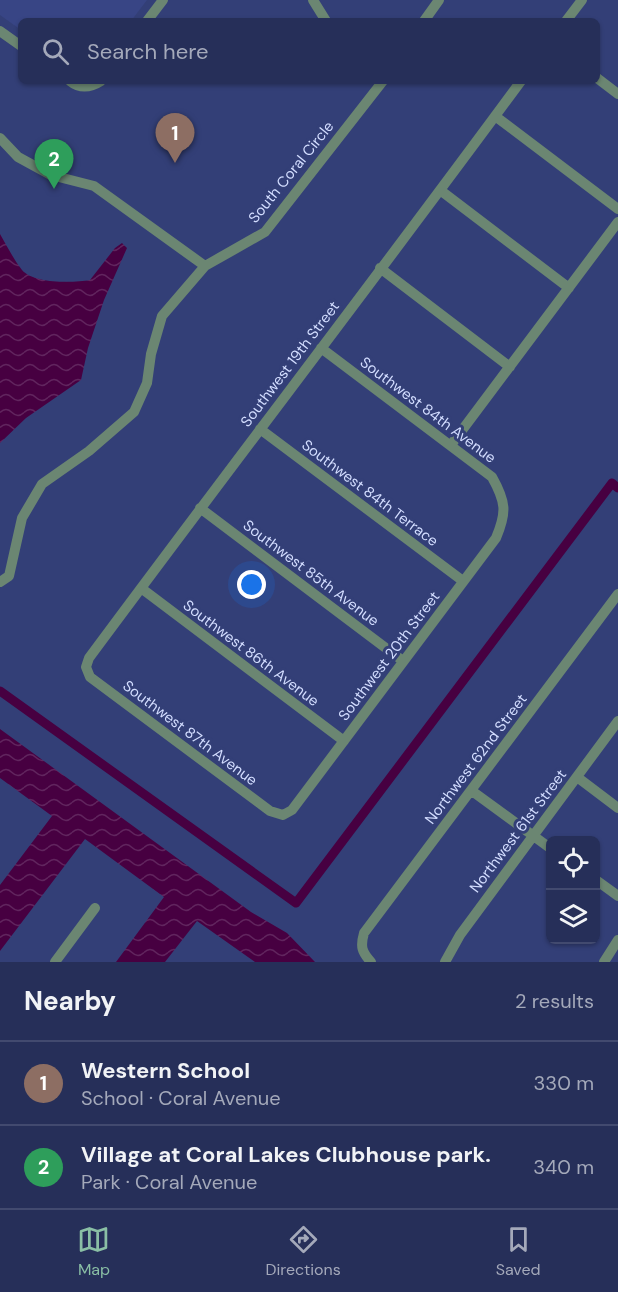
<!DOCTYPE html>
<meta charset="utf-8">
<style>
:root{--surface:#262f59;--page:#323b62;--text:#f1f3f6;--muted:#a4a9ba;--line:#424a6f;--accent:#8abfa5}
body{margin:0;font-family:"DM Sans",sans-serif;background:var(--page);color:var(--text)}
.controls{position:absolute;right:18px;bottom:18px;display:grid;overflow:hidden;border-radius:9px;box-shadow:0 2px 4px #0004}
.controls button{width:54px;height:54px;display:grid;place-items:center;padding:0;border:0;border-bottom:2px solid var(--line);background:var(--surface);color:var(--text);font:30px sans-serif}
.you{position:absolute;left:252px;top:585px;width:21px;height:21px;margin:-15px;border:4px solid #fff;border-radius:50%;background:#1a73e8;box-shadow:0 0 0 9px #1a73e833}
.badge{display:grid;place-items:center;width:39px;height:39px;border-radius:50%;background:var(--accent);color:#fff;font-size:20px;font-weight:700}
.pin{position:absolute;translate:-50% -50px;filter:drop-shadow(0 2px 3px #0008)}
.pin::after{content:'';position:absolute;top:32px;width:21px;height:18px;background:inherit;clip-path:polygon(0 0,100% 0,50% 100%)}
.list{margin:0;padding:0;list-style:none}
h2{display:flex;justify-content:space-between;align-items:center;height:78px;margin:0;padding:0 24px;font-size:26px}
h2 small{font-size:20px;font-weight:400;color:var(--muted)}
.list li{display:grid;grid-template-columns:39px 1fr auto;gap:18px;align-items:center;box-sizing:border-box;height:84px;padding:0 24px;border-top:2px solid var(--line)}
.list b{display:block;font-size:22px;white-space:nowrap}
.list p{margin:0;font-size:20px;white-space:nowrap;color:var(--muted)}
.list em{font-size:20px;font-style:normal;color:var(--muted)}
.icon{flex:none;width:33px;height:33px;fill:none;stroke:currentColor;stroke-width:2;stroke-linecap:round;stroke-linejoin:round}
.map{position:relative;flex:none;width:618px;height:962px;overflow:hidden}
.search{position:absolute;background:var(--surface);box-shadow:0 2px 4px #0004;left:18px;right:18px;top:18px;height:66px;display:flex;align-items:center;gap:15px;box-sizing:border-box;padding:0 21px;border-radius:9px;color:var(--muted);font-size:22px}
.sheet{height:246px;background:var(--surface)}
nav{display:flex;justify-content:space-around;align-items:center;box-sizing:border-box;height:84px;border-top:2px solid var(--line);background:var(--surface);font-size:16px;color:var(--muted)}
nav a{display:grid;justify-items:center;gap:3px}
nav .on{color:var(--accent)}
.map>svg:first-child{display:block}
.built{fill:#384585}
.water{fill:url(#water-waves)}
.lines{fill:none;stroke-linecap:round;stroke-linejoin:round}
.canal{stroke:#470041;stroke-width:9}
.minor{stroke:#6b8672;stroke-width:10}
.labels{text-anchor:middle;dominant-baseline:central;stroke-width:6;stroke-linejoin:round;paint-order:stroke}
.street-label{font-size:15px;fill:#d3ddff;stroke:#333f77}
</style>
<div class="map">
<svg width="618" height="962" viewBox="0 0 618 962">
<defs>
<pattern id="water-waves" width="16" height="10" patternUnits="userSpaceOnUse" patternTransform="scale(1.5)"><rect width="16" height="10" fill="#470041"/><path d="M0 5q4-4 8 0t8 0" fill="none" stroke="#61255e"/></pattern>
</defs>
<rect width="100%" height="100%" fill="#333f77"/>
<!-- built -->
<path class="built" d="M0,0H147L131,21H21V30L0,15Z"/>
<!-- water -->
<path class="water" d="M0,234C7,246 14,260 22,270C34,284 73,283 90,280L115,248L122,243L127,248L104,300L88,348L81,380L26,418L0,443Z
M0,729L251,912L287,933L315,962H255L197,921L165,962H116L164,897L85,839L0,951V885L52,816L0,778Z"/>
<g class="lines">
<!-- canal -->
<path class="canal" d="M0,691L296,903L612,483L618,488"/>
<!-- minor -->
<path class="minor" d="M313,0L326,21
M147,21L163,0
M424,21L439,0
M566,21L582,0
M0,31L21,46
M597,78L618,94
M70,81C80,89 90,88 101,81
M495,116L618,209
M0,138L18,157L51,175L94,186L205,266
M440,190L569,288
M380,268L510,367
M321,348L492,477C506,502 507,512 496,538L292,810L283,815L270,811L90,677L86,667L89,658C232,465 379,274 521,81
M260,429L463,581
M451,445L618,222
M200,508L403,661
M0,582L9,576L22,518L42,484L89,451L134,412L147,383L151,354L162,316L205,266L265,232L383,81
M141,588L344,741
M577,777L618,808
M472,791L550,848
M596,880L618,896
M55,962L95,908
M371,962C362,952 360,947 364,933L618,594
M445,962L460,935L618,721
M604,962L618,940"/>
</g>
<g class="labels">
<!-- street labels -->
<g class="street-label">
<text transform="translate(291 172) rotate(-51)">South Coral Circle</text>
<text transform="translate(290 364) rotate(-53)">Southwest 19th Street</text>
<text transform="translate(428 410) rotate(37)">Southwest 84th Avenue</text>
<text transform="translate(370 493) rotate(37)">Southwest 84th Terrace</text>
<text transform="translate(311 573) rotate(37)">Southwest 85th Avenue</text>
<text transform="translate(251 653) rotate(37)">Southwest 86th Avenue</text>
<text transform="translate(389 656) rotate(-53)">Southwest 20th Street</text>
<text transform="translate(190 733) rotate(37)">Southwest 87th Avenue</text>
<text transform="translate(476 759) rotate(-53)">Northwest 62nd Street</text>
<text transform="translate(518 831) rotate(-53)">Northwest 61st Street</text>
</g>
</g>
</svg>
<div class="controls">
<button><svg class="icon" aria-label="locate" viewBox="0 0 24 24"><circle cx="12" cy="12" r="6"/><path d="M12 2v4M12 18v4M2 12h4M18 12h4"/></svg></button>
<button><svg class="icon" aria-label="layers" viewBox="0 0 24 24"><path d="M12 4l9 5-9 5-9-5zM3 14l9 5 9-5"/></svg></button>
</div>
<div class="you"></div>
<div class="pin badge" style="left:175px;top:163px;background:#8d6e63">1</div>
<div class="pin badge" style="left:54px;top:189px;background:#2e9e5b">2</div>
<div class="search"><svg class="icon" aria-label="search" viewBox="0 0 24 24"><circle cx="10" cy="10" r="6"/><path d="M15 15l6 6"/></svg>Search here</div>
</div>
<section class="sheet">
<h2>Nearby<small>2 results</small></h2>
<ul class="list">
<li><span class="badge" style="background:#8d6e63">1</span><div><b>Western School</b><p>School · Coral Avenue</p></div><em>330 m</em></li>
<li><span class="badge" style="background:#2e9e5b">2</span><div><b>Village at Coral Lakes Clubhouse park.</b><p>Park · Coral Avenue</p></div><em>340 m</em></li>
</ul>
</section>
<nav>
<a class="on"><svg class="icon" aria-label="map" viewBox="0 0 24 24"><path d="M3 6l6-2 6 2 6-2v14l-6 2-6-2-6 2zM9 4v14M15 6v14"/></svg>Map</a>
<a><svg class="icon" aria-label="directions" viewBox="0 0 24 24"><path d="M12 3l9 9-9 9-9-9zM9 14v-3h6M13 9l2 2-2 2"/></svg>Directions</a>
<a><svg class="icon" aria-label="saved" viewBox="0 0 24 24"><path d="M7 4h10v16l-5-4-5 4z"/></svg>Saved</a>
</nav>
